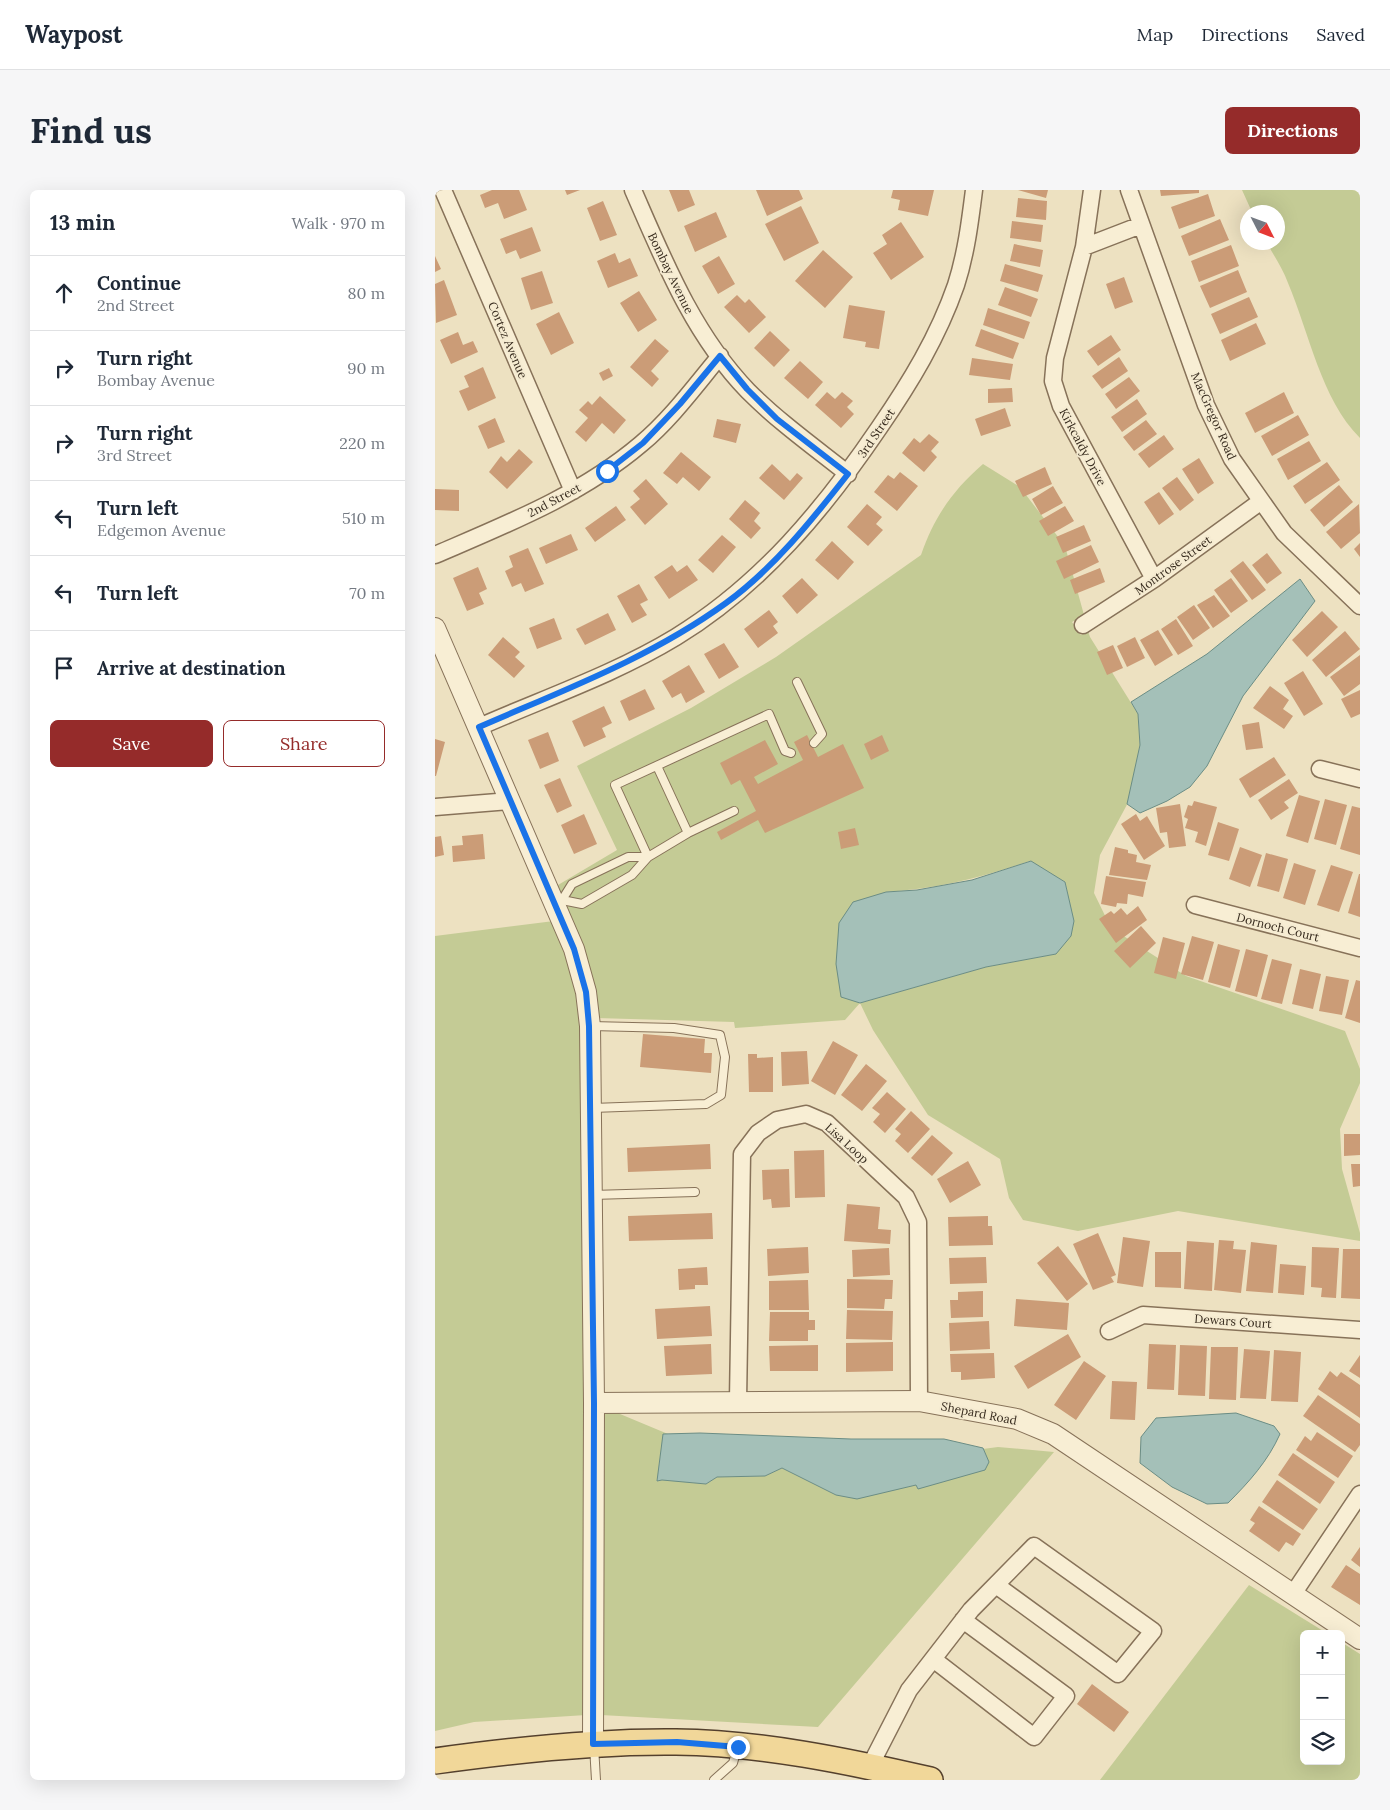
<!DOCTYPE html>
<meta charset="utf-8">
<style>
:root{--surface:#fff;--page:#f6f6f7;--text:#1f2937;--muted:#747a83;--line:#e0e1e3;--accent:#952b2a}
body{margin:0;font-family:Lora,serif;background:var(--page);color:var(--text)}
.controls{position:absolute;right:15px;bottom:15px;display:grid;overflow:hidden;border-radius:8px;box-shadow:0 5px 20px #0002}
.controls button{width:45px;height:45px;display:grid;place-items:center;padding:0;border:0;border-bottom:1px solid var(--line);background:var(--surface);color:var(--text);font:25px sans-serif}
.compass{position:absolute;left:805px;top:15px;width:45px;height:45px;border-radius:50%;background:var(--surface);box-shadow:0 5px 20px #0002;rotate:132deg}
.stop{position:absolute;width:15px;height:15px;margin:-11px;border:4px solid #1a73e8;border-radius:50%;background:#fff}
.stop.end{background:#1a73e8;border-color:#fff;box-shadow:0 1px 5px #0008}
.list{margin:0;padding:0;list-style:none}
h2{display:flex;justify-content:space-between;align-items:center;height:65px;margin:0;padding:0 20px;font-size:21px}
h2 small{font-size:16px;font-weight:400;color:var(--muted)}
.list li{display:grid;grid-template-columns:32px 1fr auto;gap:15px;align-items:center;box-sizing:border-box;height:75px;padding:0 20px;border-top:1px solid var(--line)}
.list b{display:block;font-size:19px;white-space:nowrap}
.list p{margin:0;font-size:16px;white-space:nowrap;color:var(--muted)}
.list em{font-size:16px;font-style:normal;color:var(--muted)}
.actions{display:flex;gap:10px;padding:15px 20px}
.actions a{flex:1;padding:11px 0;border:1px solid var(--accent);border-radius:8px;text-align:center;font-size:18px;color:var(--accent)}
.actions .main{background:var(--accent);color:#fff}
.icon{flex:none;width:28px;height:28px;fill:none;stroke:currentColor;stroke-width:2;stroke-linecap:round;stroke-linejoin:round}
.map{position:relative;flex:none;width:925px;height:1590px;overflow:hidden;border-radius:8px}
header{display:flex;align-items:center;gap:30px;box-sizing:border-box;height:70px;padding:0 25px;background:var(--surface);border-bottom:1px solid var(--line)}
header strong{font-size:24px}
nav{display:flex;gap:28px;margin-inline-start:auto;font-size:18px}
.intro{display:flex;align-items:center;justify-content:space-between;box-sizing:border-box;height:120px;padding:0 30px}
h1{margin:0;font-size:35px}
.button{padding:12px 22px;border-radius:8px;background:var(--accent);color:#fff;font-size:18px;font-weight:700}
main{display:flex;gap:30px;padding:0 30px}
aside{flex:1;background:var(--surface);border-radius:8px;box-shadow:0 5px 20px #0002}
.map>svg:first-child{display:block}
.green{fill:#c4cb95;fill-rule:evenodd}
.water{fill:#a4c0b8;stroke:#6b8d85}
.building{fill:#cb9c77}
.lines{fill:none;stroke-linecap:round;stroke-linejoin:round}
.service-casing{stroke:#877259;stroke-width:10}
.minor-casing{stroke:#877259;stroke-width:19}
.tertiary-casing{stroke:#877259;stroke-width:22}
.primary-casing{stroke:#54402d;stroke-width:28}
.service{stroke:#f8eed4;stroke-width:8}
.minor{stroke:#f8eed4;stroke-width:16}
.tertiary{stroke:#f8eed4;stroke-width:20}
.primary{stroke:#f1d799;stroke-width:25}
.route{stroke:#1a73e8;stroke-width:6}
.labels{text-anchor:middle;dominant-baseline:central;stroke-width:4;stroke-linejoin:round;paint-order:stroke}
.street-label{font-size:12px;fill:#362a1d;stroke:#f5ebd1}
</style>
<header>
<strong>Waypost</strong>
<nav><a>Map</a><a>Directions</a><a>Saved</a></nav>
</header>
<div class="intro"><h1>Find us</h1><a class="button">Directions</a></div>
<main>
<aside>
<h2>13 min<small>Walk · 970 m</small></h2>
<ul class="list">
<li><svg class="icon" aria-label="ahead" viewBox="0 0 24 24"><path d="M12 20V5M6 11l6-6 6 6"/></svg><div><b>Continue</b><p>2nd Street</p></div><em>80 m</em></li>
<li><svg class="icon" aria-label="right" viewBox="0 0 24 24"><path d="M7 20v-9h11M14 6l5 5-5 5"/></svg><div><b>Turn right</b><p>Bombay Avenue</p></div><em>90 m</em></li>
<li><svg class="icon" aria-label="right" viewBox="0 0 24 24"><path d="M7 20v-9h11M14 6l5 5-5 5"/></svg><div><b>Turn right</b><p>3rd Street</p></div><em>220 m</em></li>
<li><svg class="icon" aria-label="left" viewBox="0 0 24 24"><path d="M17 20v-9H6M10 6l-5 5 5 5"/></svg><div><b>Turn left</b><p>Edgemon Avenue</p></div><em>510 m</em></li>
<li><svg class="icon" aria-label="left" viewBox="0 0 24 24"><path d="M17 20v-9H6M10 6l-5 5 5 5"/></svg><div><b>Turn left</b></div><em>70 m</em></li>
<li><svg class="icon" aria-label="arrive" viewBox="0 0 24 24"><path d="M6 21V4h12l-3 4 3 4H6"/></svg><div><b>Arrive at destination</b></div></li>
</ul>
<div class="actions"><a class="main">Save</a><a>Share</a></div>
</aside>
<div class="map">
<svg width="925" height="1590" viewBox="0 0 925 1590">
<rect width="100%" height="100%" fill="#ede1c1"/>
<!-- green -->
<path class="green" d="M807,0H925V248C886,209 874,142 853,93C848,79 839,66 832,53L842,52V22H817Z
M548,274L585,297L630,356L649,425L637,432L646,445L653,441L655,447L703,524L705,555L695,609L665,665L659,703L676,738L751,786L910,841L925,879V893L905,939L907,979L925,1043V1051L743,1021L643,1041L588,1030L574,1008L565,969L493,925L438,840L425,813L410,830L300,838L299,832L161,828L123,704V695L182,660L142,576L256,518L341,467L486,365C499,327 518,300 548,274ZM595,671L630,692L633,705L621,764L551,777L425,813L451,702C502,699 548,687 595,671Z
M119,731L144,803L147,835L151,1525L39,1532L0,1541V746Z
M167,1220H183L185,1224L233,1244H229L222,1291L227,1289L271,1294L282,1287L330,1286L347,1278L401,1305L456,1300L481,1295L483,1299L554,1272L548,1259L563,1257L619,1262L383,1537L166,1525Z
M814,1395L893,1444H869V1571H906V1452L925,1464V1590H665Z"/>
<!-- water -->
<path class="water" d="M865,389L880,411L808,506L772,576L755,597L732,611L705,623L692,614L705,555L703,524L696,512L772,464Z
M596,671L630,692L639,731L636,746L621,764L551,777L425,813L406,807L401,774L404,733L418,712L451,702L482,700L537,690Z
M801,1223L839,1236L845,1244C833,1271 814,1292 793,1313L772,1314L737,1297L705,1273L706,1247L721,1228Z
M265,1243L416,1249H509L548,1258L554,1272L550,1280L483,1299L481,1295L422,1309L401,1305L347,1278L330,1286L282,1287L271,1294L227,1290L222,1291L228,1244Z"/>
<!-- building -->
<path class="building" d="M57,0H84L92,20L69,29L63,13L50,18L45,5Z
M130,0H145L132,5Z
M234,0H254L260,15L243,22Z
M321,0H364L368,9L332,26Z
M458,0H499L493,26L463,20L465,10L456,8Z
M583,0H613L611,8Z
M725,0H764V3L726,6Z
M773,4L780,26L744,39L736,17Z
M583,8L612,11L611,30L581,27Z
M168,11L182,45L165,51L152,18Z
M366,16L384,53L349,71L330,34Z
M281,22L292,47L260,62L249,36Z
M785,29L794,50L754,66L746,46Z
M577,31L608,35L606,52L575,48Z
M466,32L489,67L456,90L438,63L452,54L447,45Z
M97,37L106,61L85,69L81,60L71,64L65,49Z
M579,54L608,60L605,77L575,71Z
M796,55L804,76L764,92L756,71Z
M388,60L418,87L390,118L360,91Z
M180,63L184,73L195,68L203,86L173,98L162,71Z
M0,66L6,79L0,82Z
M284,66L300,94L283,104L267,76Z
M570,74L608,85L603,102L565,91Z
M803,80L812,102L775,118L765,96Z
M107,81L118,113L96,120L86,88Z
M689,87L698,112L680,119L671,94Z
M9,90L22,125L1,133L0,94Z
M570,97L603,109L596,127L563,115Z
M204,101L222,130L203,142L185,113Z
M302,105L310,113L314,109L331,127L314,143L289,117Z
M814,107L823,127L785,144L776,124Z
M414,115L450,121L444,159L430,157L431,152L408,148Z
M553,118L595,132L589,149L548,135Z
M124,122L139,153L116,165L101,134Z
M821,133L831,154L795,171L786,150Z
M546,139L584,153L578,169L540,156Z
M335,141L355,160L339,177L319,158Z
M23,142L28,155L38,151L43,162L16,174L5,150Z
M676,145L686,160L663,176L652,161Z
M220,149L234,161L216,181L224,189L217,197L195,177Z
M684,167L693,181L667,199L657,186Z
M537,168L578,174L575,190L534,185Z
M365,171L388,192L373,209L349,188Z
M48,177L61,208L33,221L24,201L34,197L29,186Z
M174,178L178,186L168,191L164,183Z
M694,187L705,201L681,219L670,204Z
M577,198L578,212L553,213V199Z
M392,202L400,209L407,202L418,211L412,217L419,224L406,238L380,215Z
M849,202L859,223L820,243L810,223Z
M165,206L191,230L179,244L167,233L151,252L140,242L153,228L144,220L153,211L157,215Z
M702,209L712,224L687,242L676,227Z
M570,218L576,236L546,246L540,229Z
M863,225L874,245L837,266L826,246Z
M60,228L70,252L53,259L43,236Z
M282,229L306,234L301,253L278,247Z
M711,230L722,244L699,261L688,247Z
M494,244L504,252L496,261L502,267L489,282L467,263L479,248L485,253Z
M729,245L739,259L714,278L703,264Z
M874,251L886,271L853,290L842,269Z
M84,259L98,272L72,299L54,282L66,266L72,272Z
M246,262L276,287L264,301L248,287L242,294L228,283Z
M764,268L779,293L763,304L747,279Z
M892,272L905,290L870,314L858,296Z
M337,274L355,291L362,283L368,288L349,310L324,288Z
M610,277L617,294L588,307L580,291Z
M465,282L483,296L462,321L439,302L453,285L459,289Z
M742,287L759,310L745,321L727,298Z
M211,289L233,314L210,335L195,317L205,309L198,301Z
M904,295L918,312L889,337L875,320Z
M618,296L628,313L606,325L597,309Z
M0,299L24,300V321L0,320Z
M724,302L739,324L724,335L709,312Z
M310,310L325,323L319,331L326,338L316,349L294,329Z
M432,314L447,327L441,334L448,340L433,356L412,337Z
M924,314L925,343L906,359L891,342Z
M181,316L191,330L160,352L150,338Z
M630,316L639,331L613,346L604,331Z
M649,335L656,351L628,363L621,347Z
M136,344L143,360L111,374L104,358Z
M287,345L301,357L278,383L263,370Z
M397,351L419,372L403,390L380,370Z
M925,353V367L919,359Z
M656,355L664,372L629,389L621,371Z
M93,358L109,394L90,402L86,393L77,397L70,381L78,377L74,366Z
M832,363L847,383L832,394L817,375Z
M808,371L831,400L817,410L795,381Z
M237,375L242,382L252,375L263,390L234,409L219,387Z
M43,377L52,399L44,403L49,414L32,421L18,388Z
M665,378L670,392L640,404L635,390Z
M367,388L383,405L362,424L347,406Z
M796,388L813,411L796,423L779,400Z
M204,394L213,410L205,414L212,425L197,433L182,406Z
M779,405L795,426L778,438L762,415Z
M759,415L775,438L758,450L742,427Z
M334,420L343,432L338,436L343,443L323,458L309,439Z
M887,421L903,437L872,467L857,450Z
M173,423L181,440L150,455L141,439Z
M119,428L127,449L102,459L94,438Z
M741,429L758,456L743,465L726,439Z
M723,440L738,465L720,476L705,450Z
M910,441L925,459L891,487L877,470Z
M68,447L85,462L80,467L90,476L79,488L53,465Z
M700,447L710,468L692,477L682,456Z
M289,453L304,477L284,489L269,464Z
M678,455L688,478L672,485L662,462Z
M925,465V494L909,506L895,487Z
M254,475L270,502L251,513L246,503L237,508L227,491Z
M868,481L888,514L869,526L849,493Z
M835,496L854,510L848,519L858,526L849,539L818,518Z
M210,499L220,519L194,531L185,511Z
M925,500V524L916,528L906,509Z
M169,516L177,533L167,538L171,547L149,557L137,531Z
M824,532L828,558L811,560L807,535Z
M113,542L124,571L105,579L93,550Z
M372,545L383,567L408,554L429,598L330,643L323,630L286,650L282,642L321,621L305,590L296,595L285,573L330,550L343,574L319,587L323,594L368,570L359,552Z
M447,545L454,561L436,570L429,554Z
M0,549L10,552L1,586H0Z
M839,567L851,585L815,608L804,589Z
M125,588L137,616L122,623L109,595Z
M854,589L863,603L849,612L854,618L836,630L823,610Z
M864,605L885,611L873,653L851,646Z
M890,609L912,615L901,655L879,649Z
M759,611L782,617L771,656L760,652L763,642L750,638L753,629L749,627L753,615L757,616Z
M745,614L751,656L734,658L732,642L725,643L721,618Z
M917,616L925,618V665L905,659Z
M149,624L162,654L139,664L126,635Z
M701,624L705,631L712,626L730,656L709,670L686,634Z
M783,632L804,639L794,671L773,665Z
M420,638L424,655L406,659L403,642Z
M48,644L50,669L18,672L17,656L28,655L27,646Z
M6,646L9,665L0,667V647Z
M680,657L693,660V663L702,665L701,672L716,675L712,690L674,685Z
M805,657L827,665L815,697L794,689Z
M831,663L853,669L844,702L822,696Z
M859,673L881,680L870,715L848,708Z
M896,675L918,682L904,722L882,715Z
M924,684H925V727L913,723Z
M671,686L711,692L708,707L693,704L692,714L682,713L681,717L666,714Z
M703,716L712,730L681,753L664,729L676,721L679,724L686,718L692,725Z
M706,736L721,753L695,778L679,761Z
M757,746L779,752L768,790L746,784Z
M728,747L750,753L741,789L719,783Z
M783,754L805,760L795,798L773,792Z
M811,759L833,765L822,807L800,801Z
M837,769L857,774L847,814L826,809Z
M865,779L886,784L878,819L857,814Z
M891,786L914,790L907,825L884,821Z
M921,790L925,791V833L910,828Z
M208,844L270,849L269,863H277L276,883L205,877Z
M398,851L423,865L400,905L376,891Z
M372,861L374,894L347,896L346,862Z
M313,864H322V868L338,867V902H314Z
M431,874L452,891L427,921L406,905Z
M452,902L471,919L450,943L438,932L445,924L437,918Z
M476,921L495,939L473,963L460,951L466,944L460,939Z
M909,944H925V965L909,966Z
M497,945L518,963L497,986L476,968Z
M275,954L276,979L193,982L192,958Z
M389,960L390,1007L360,1008L359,961Z
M533,971L546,995L515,1013L502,989Z
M916,974H925V996L918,997Z
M354,979L355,1017L337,1018L336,1009L328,1010L327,980Z
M412,1014L445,1017L443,1039L456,1040L455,1054L409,1051Z
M277,1023L278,1049L194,1051L193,1026Z
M553,1026V1036H557L558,1055L514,1056L513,1027Z
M663,1043L681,1085L676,1087L679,1092L658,1100L638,1054Z
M688,1047L715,1051L708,1097L682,1093Z
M784,1050L799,1051L798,1059L811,1060L806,1103L779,1100Z
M752,1051L779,1053L777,1101L749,1099Z
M816,1052L842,1055L838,1103L811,1101Z
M623,1056L653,1094L632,1111L602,1073Z
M373,1057L374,1083L333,1086L332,1059Z
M877,1057L904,1058L901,1108L886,1107L887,1098L876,1097Z
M454,1058L455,1085L418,1087L417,1060Z
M908,1059H925V1109L906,1108Z
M720,1062H746V1098L720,1097Z
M551,1067L552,1093L515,1094L514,1068Z
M845,1074L871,1076L869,1105L843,1103Z
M272,1077L273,1095H260V1099L244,1100L243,1079Z
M412,1089L458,1090L457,1109H450L449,1119L412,1118Z
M373,1090L374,1120H334V1091Z
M548,1101V1127L516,1128L515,1110H523V1102Z
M581,1109L634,1113L632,1140L579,1136Z
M275,1116L277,1146L222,1149L220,1119Z
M412,1120L458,1121L457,1150L411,1149Z
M335,1122H374V1130H380V1140H373V1151H334Z
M554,1131L555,1159L515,1161L514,1133Z
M633,1144L646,1167L593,1199L579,1176Z
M458,1152V1181L411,1182V1153Z
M276,1154L277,1184L231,1186L229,1156Z
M714,1154L741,1155L739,1200L712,1199Z
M383,1155V1181H335L334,1156Z
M745,1155L772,1156L770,1206L743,1205Z
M776,1157H803L801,1210L774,1209Z
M809,1159L835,1161L831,1209L805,1208Z
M839,1160L866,1162L863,1212L836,1211Z
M559,1163L560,1188L526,1190V1182H516L515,1164Z
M925,1165V1188L914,1181Z
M649,1171L671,1186L641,1230L619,1215Z
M895,1181L902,1187L906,1182L925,1195V1228L883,1199Z
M677,1191L702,1192L700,1230L675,1229Z
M883,1205L925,1234V1255L920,1262L868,1226Z
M882,1242L918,1266L903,1288L861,1260L870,1246L876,1251Z
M858,1263L900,1292L885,1314L843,1285Z
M842,1290L883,1319L868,1340L827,1312Z
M824,1316L866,1344L858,1356L851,1352L844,1362L814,1341L820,1333L815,1330Z
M925,1357V1377L916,1370Z
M911,1375L925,1384V1415L896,1397Z
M657,1494L694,1522L679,1542L642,1514Z"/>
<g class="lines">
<!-- service casing -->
<g class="service-casing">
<path id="service" d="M362,492L387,544L379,553
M222,576L253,643
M299,621L253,643L213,667L180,595L334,524L350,561L356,563
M121,713L127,710L137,694L193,667H213L197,685L147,714L127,710
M156,836L239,838L285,845L290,867L286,905L271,914L157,918
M157,1005L260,1002
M159,1556L161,1590
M279,1590L298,1573L302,1559"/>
</g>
<!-- minor casing -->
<g class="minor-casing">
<path id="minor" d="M8,0L138,301
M198,0C229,71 258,144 313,201C344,232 379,257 413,284
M657,0L649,57L620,168L618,191L626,216L719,389
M694,0L771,215L797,269L849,343L925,416
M649,57L706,35
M0,365C72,334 146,305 206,254C236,229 260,196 285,166
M648,435L719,389L825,312
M44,537C110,508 180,484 241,447C326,395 389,319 444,238C475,193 503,147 521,95C531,64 535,32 539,0
M885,579L925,589
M0,617L75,611
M760,715L925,758
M674,1141L708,1125L925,1140
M303,1211L307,964L323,943L342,930L371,924L392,933L471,1007L483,1032L484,1211
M858,1404L925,1304
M498,1469L599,1547L631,1506L528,1430
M435,1576L474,1500L536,1420L599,1356L718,1441L683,1484L561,1395"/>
</g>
<!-- tertiary casing -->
<g class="tertiary-casing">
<path id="tertiary" d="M0,438L139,759L151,802L155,836L159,1213L158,1554
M159,1213L484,1211L582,1229L618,1244L925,1449"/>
</g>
<!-- primary casing -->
<g class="primary-casing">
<path id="primary" d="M0,1571C79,1560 161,1551 241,1552C326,1553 413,1571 495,1590"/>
</g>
<!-- service -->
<use href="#service" class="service"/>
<!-- minor -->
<use href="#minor" class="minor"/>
<!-- tertiary -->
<use href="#tertiary" class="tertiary"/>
<!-- primary -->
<use href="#primary" class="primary"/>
</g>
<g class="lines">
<!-- route -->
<path class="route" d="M172,281L208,253L245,214L285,166L312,199L342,229L413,284C377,330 338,379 291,413C215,468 129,500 44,537L139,759L151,802L154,836L159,1213L158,1554L242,1552L303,1557"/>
</g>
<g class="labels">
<!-- street labels -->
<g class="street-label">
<text transform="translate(236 83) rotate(64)">Bombay Avenue</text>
<text transform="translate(73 150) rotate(67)">Cortez Avenue</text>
<text transform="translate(779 226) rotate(66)">MacGregor Road</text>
<text transform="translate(441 243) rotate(-56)">3rd Street</text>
<text transform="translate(648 257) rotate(62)">Kirkcaldy Drive</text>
<text transform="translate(119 310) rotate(-28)">2nd Street</text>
<text transform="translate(738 375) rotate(-36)">Montrose Street</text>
<text transform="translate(843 737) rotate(14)">Dornoch Court</text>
<text transform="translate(412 953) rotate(42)">Lisa Loop</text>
<text transform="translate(798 1131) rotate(4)">Dewars Court</text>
<text transform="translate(544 1223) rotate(11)">Shepard Road</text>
</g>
</g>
</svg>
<div class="controls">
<button>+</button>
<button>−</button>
<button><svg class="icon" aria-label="layers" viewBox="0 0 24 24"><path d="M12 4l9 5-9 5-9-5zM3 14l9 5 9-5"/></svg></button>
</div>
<svg class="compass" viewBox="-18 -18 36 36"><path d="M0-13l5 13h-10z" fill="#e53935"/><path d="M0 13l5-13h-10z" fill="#747a83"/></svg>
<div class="stop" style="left:172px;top:281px"></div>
<div class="stop end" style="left:303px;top:1557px"></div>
</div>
</main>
